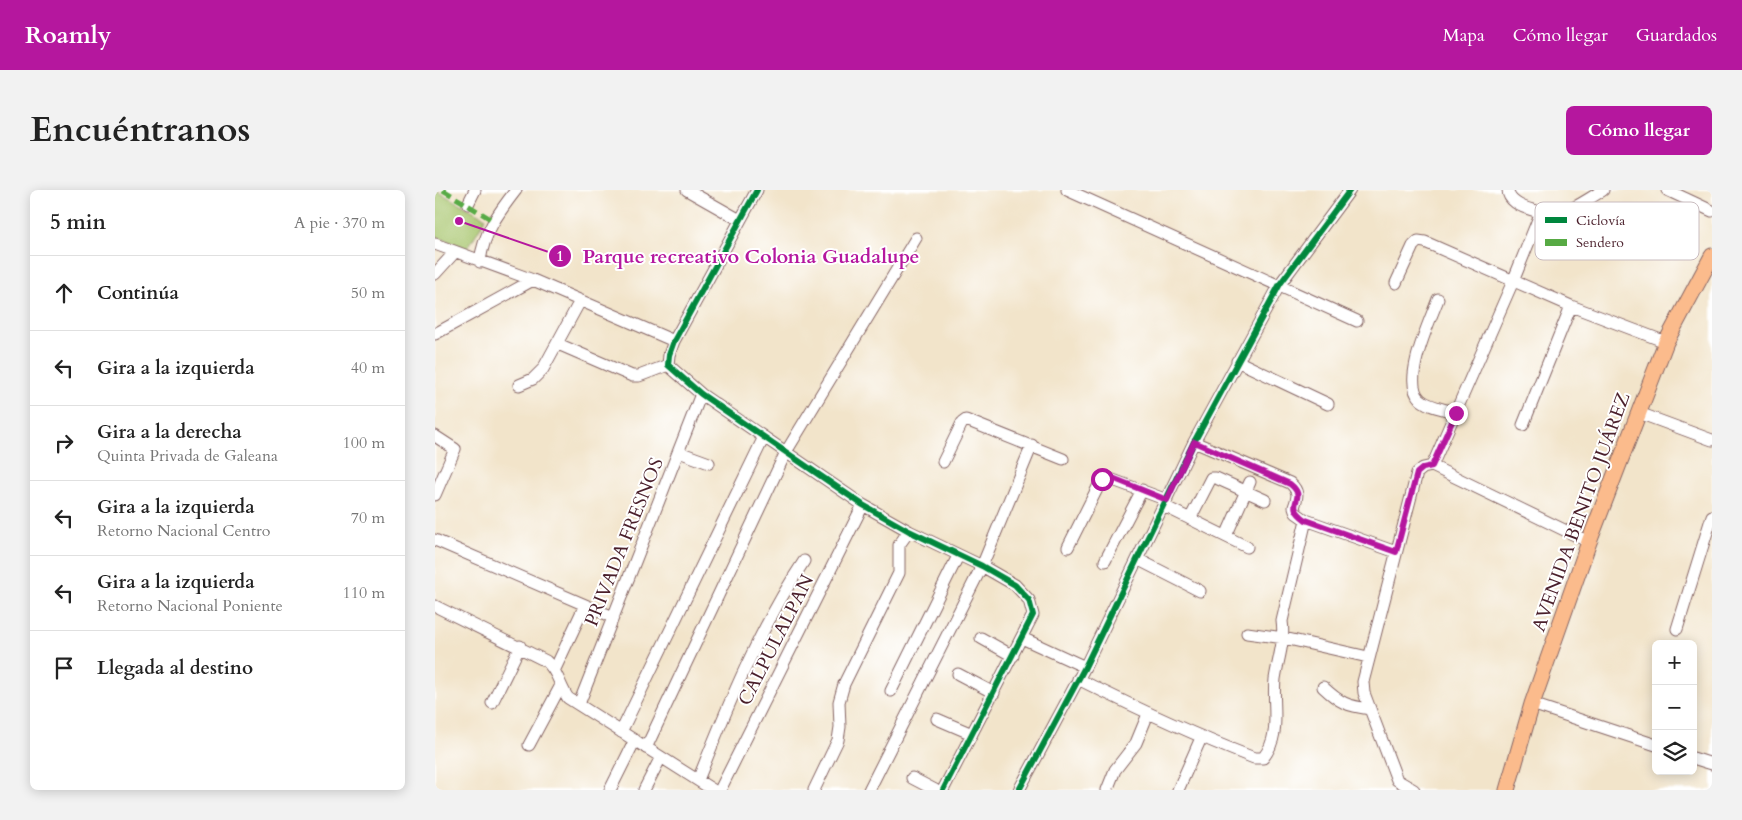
<!DOCTYPE html>
<html lang="es">
<meta charset="utf-8">
<style>
:root{--surface:#fff;--page:#f2f2f2;--text:#222;--muted:#767676;--line:#e0e0e0;--accent:#b5179e}
body{margin:0;font-family:Cardo,serif;background:var(--page);color:var(--text)}
.controls{position:absolute;right:15px;bottom:15px;display:grid;overflow:hidden;border-radius:8px;box-shadow:0 2px 12px #0003}
.controls button{width:45px;height:45px;display:grid;place-items:center;padding:0;border:0;border-bottom:1px solid var(--line);background:var(--surface);color:var(--text);font:25px sans-serif}
.stop{position:absolute;width:15px;height:15px;margin:-11px;border:4px solid #b5179e;border-radius:50%;background:#fff}
.stop.end{background:#b5179e;border-color:#fff;box-shadow:0 1px 5px #0008}
.list{margin:0;padding:0;list-style:none}
h2{display:flex;justify-content:space-between;align-items:center;height:65px;margin:0;padding:0 20px;font-size:21px}
h2 small{font-size:16px;font-weight:400;color:var(--muted)}
.list li{display:grid;grid-template-columns:32px 1fr auto;gap:15px;align-items:center;box-sizing:border-box;height:75px;padding:0 20px;border-top:1px solid var(--line)}
.list b{display:block;font-size:19px;white-space:nowrap}
.list p{margin:0;font-size:16px;white-space:nowrap;color:var(--muted)}
.list em{font-size:16px;font-style:normal;color:var(--muted)}
.icon{flex:none;width:28px;height:28px;fill:none;stroke:currentColor;stroke-width:2;stroke-linecap:round;stroke-linejoin:round}
.map{position:relative;flex:none;width:1277px;height:600px;overflow:hidden;border-radius:8px}
header{display:flex;align-items:center;gap:30px;box-sizing:border-box;height:70px;padding:0 25px;background:var(--accent);color:#fff}
header strong{font-size:24px}
nav{display:flex;gap:28px;margin-inline-start:auto;font-size:18px}
.intro{display:flex;align-items:center;justify-content:space-between;box-sizing:border-box;height:120px;padding:0 30px}
h1{margin:0;font-size:35px}
.button{padding:12px 22px;border-radius:8px;background:var(--accent);color:#fff;font-size:18px;font-weight:700}
main{display:flex;gap:30px;padding:0 30px}
aside{flex:1;background:var(--surface);border-radius:8px;box-shadow:0 2px 12px #0003}
.map>svg:first-child{display:block}
.green{fill:#a8c66e;stroke:#79724c}
.lines{fill:none;stroke-linecap:round;stroke-linejoin:round}
.minor-casing{stroke:#856463;stroke-width:13}
.major-casing{stroke:#856463;stroke-width:17}
.minor{stroke:#fff;stroke-width:11}
.major{stroke:#fbbb8c;stroke-width:15}
.quiet{stroke:#57aa44;stroke-width:5;stroke-dasharray:10 5;stroke-linecap:butt}
.cycleway-casing{stroke:#fff;stroke-width:9}
.cycleway{stroke:#00873e;stroke-width:6}
.route{stroke:#b5179e;stroke-width:6}
.labels{text-anchor:middle;dominant-baseline:central;stroke-width:4;stroke-linejoin:round;paint-order:stroke}
.street-label{font-size:19px;fill:#4a1f2b;stroke:#fff}
.key{fill:#fff;stroke:#c9bcbf;stroke-width:1}
.key-label{font-size:14px;fill:#4a1f2b}
.leader{fill:none;stroke:#b5179e;stroke-width:2}
.callout-dot{fill:#b5179e;stroke:#fff;stroke-width:2}
.mark-label{font-size:15px;text-anchor:middle;font-weight:bold;fill:#fff}
.callout-label{font-size:20px;text-anchor:middle;font-weight:bold;fill:#b5179e;stroke:#fff;stroke-width:4;stroke-linejoin:round;paint-order:stroke}
</style>
<header>
<strong>Roamly</strong>
<nav><a>Mapa</a><a>Cómo llegar</a><a>Guardados</a></nav>
</header>
<div class="intro"><h1>Encuéntranos</h1><a class="button">Cómo llegar</a></div>
<main>
<aside>
<h2>5 min<small>A pie · 370 m</small></h2>
<ul class="list">
<li><svg class="icon" aria-label="ahead" viewBox="0 0 24 24"><path d="M12 20V5M6 11l6-6 6 6"/></svg><div><b>Continúa</b></div><em>50 m</em></li>
<li><svg class="icon" aria-label="left" viewBox="0 0 24 24"><path d="M17 20v-9H6M10 6l-5 5 5 5"/></svg><div><b>Gira a la izquierda</b></div><em>40 m</em></li>
<li><svg class="icon" aria-label="right" viewBox="0 0 24 24"><path d="M7 20v-9h11M14 6l5 5-5 5"/></svg><div><b>Gira a la derecha</b><p>Quinta Privada de Galeana</p></div><em>100 m</em></li>
<li><svg class="icon" aria-label="left" viewBox="0 0 24 24"><path d="M17 20v-9H6M10 6l-5 5 5 5"/></svg><div><b>Gira a la izquierda</b><p>Retorno Nacional Centro</p></div><em>70 m</em></li>
<li><svg class="icon" aria-label="left" viewBox="0 0 24 24"><path d="M17 20v-9H6M10 6l-5 5 5 5"/></svg><div><b>Gira a la izquierda</b><p>Retorno Nacional Poniente</p></div><em>110 m</em></li>
<li><svg class="icon" aria-label="arrive" viewBox="0 0 24 24"><path d="M6 21V4h12l-3 4 3 4H6"/></svg><div><b>Llegada al destino</b></div></li>
</ul>
</aside>
<div class="map">
<svg width="1277" height="600" viewBox="0 0 1277 600">
<rect width="100%" height="100%" fill="#fff"/>
<filter id="ink" filterUnits="userSpaceOnUse"><feTurbulence type="fractalNoise" baseFrequency=".02" numOctaves="2"/><feDisplacementMap in="SourceGraphic" scale="10" xChannelSelector="R" yChannelSelector="G"/><feConvolveMatrix kernelMatrix="1 2 1 2 8 2 1 2 1" color-interpolation-filters="sRGB"/></filter>
<filter id="wash" filterUnits="userSpaceOnUse"><feTurbulence type="fractalNoise" baseFrequency=".0096" numOctaves="4" result="noise"/><feDisplacementMap in="SourceGraphic" scale="20" xChannelSelector="R" yChannelSelector="G"/><feGaussianBlur stdDeviation="1.12" result="paint"/><feColorMatrix in="noise" values="0 0 0 0 0 0 0 0 0 0 0 0 0 0 0 0 0 1.4 0 .05"/><feComposite in="paint" operator="in"/></filter>
<g filter="url(#wash)">
<rect width="100%" height="100%" fill="#f2e4ca"/>
<!-- green -->
<path class="green" d="M0,0L51,28L32,59L0,46Z"/>
</g>
<g filter="url(#ink)">
<g class="lines">
<!-- minor casing -->
<g class="minor-casing">
<path id="minor" d="M252,0L305,30
M322,0L239,151L234,165L233,175L266,204L428,315L474,341L547,376L580,395L594,410L598,425L508,600
M632,0L922,131
M1073,0C1073,20 1119,27 1134,20C1145,15 1157,7 1168,0
M1232,0L1277,21
M33,14L40,0
M0,54L98,90L239,151
M45,72C48,43 64,22 81,0
M0,84L20,62
M961,93L978,56L983,51L990,52L1136,116L1231,152
M1003,109C995,131 966,191 985,209C993,217 1011,219 1021,223
M0,144L98,90
M123,154L197,186H204L233,175
M802,171L893,214
M84,195L98,189L108,179L145,111
M1204,223L1277,250
M1088,235L1136,116
M0,246L20,259L0,305
M759,252L855,293C864,301 863,306 859,317L861,323L871,330L961,362
M244,262L274,273
M508,272L527,233L531,230L628,269
M997,276L1079,89L1106,22
M997,276L1154,352
M729,316L812,357
M755,329L776,288H781L830,310
M791,346L815,292
M0,350L178,427
M633,357L667,289L670,287L732,310
M704,370L765,401
M670,371L707,300
M0,416L111,471C123,481 124,495 133,508L278,600
M1242,439L1277,326
M812,443L849,448L933,467
M546,448L578,466
M587,448L650,477
M120,479L150,415
M523,484L559,503
M643,489C701,518 759,545 819,568H828C847,545 837,516 840,489C843,469 850,452 847,431L871,330
M888,497C905,513 912,516 935,519
M456,501L523,366
M57,513L85,456
M144,514L266,204
M1097,514L1221,555
M502,529L537,544
M186,542L329,247
M94,555L125,497
M211,558L351,262L481,48
M1258,568L1277,574
M477,588L500,600
M263,590C293,515 324,439 369,371
M175,600L200,550
M209,600L226,567
M285,600L428,315
M379,600L403,550L405,537L404,512L409,494L464,383V355L474,341
M434,600L547,376L597,255
M584,600L650,477L759,252L845,94L915,0
M672,600L680,580L701,553L713,524
M743,600L766,548
M979,600L962,590L929,503L928,492L982,283L988,278L997,276"/>
</g>
<!-- major casing -->
<g class="major-casing">
<path id="major" d="M1072,600L1097,514L1154,352L1231,152L1277,66"/>
</g>
<!-- minor -->
<use href="#minor" class="minor"/>
<!-- major -->
<use href="#major" class="major"/>
<!-- quiet -->
<path class="quiet" d="M8,0L59,31"/>
<!-- cycleway casing -->
<g class="cycleway-casing">
<path id="cycleway" d="M322,0L239,151L234,165L233,175L266,204L428,315L474,341L547,376L580,395L594,410L598,425L508,600
M584,600L650,477L759,252L845,94L915,0"/>
</g>
<!-- cycleway -->
<use href="#cycleway" class="cycleway"/>
</g>
</g>
<g class="lines" filter="url(#ink)">
<!-- route -->
<path class="route" d="M667,289L675,287L732,310L759,252L855,294C875,310 846,312 871,330L961,362L982,283L988,278L997,276L1021,223"/>
</g>
<g class="labels">
<!-- street labels -->
<g class="street-label">
<text transform="translate(1146 322) rotate(-70)">AVENIDA BENITO JUÁREZ</text>
<text transform="translate(189 352) rotate(-68)">PRIVADA FRESNOS</text>
<text transform="translate(341 450) rotate(-63)">CALPULALPAN</text>
</g>
</g>
<!-- legend -->
<rect x="1100" y="12" width="164" height="58" rx="8" class="key"/>
<rect x="1110" y="27" width="22" height="6" fill="#00873e"/>
<rect x="1110" y="49" width="22" height="7" fill="#57aa44"/>
<g class="key-label">
<text x="1141" y="35">Ciclovía</text>
<text x="1141" y="57">Sendero</text>
</g>
<!-- callouts -->
<path class="leader" d="M24 31L125 66"/>
<g class="callout-dot">
<circle cx="24" cy="31" r="5"/>
<circle cx="125" cy="66" r="12"/>
</g>
<g class="mark-label">
<text x="125" y="71">1</text>
</g>
<g class="callout-label">
<text x="316" y="73">Parque recreativo Colonia Guadalupe</text>
</g>
</svg>
<div class="controls">
<button>+</button>
<button>−</button>
<button><svg class="icon" aria-label="layers" viewBox="0 0 24 24"><path d="M12 4l9 5-9 5-9-5zM3 14l9 5 9-5"/></svg></button>
</div>
<div class="stop" style="left:667px;top:289px"></div>
<div class="stop end" style="left:1021px;top:223px"></div>
</div>
</main>
